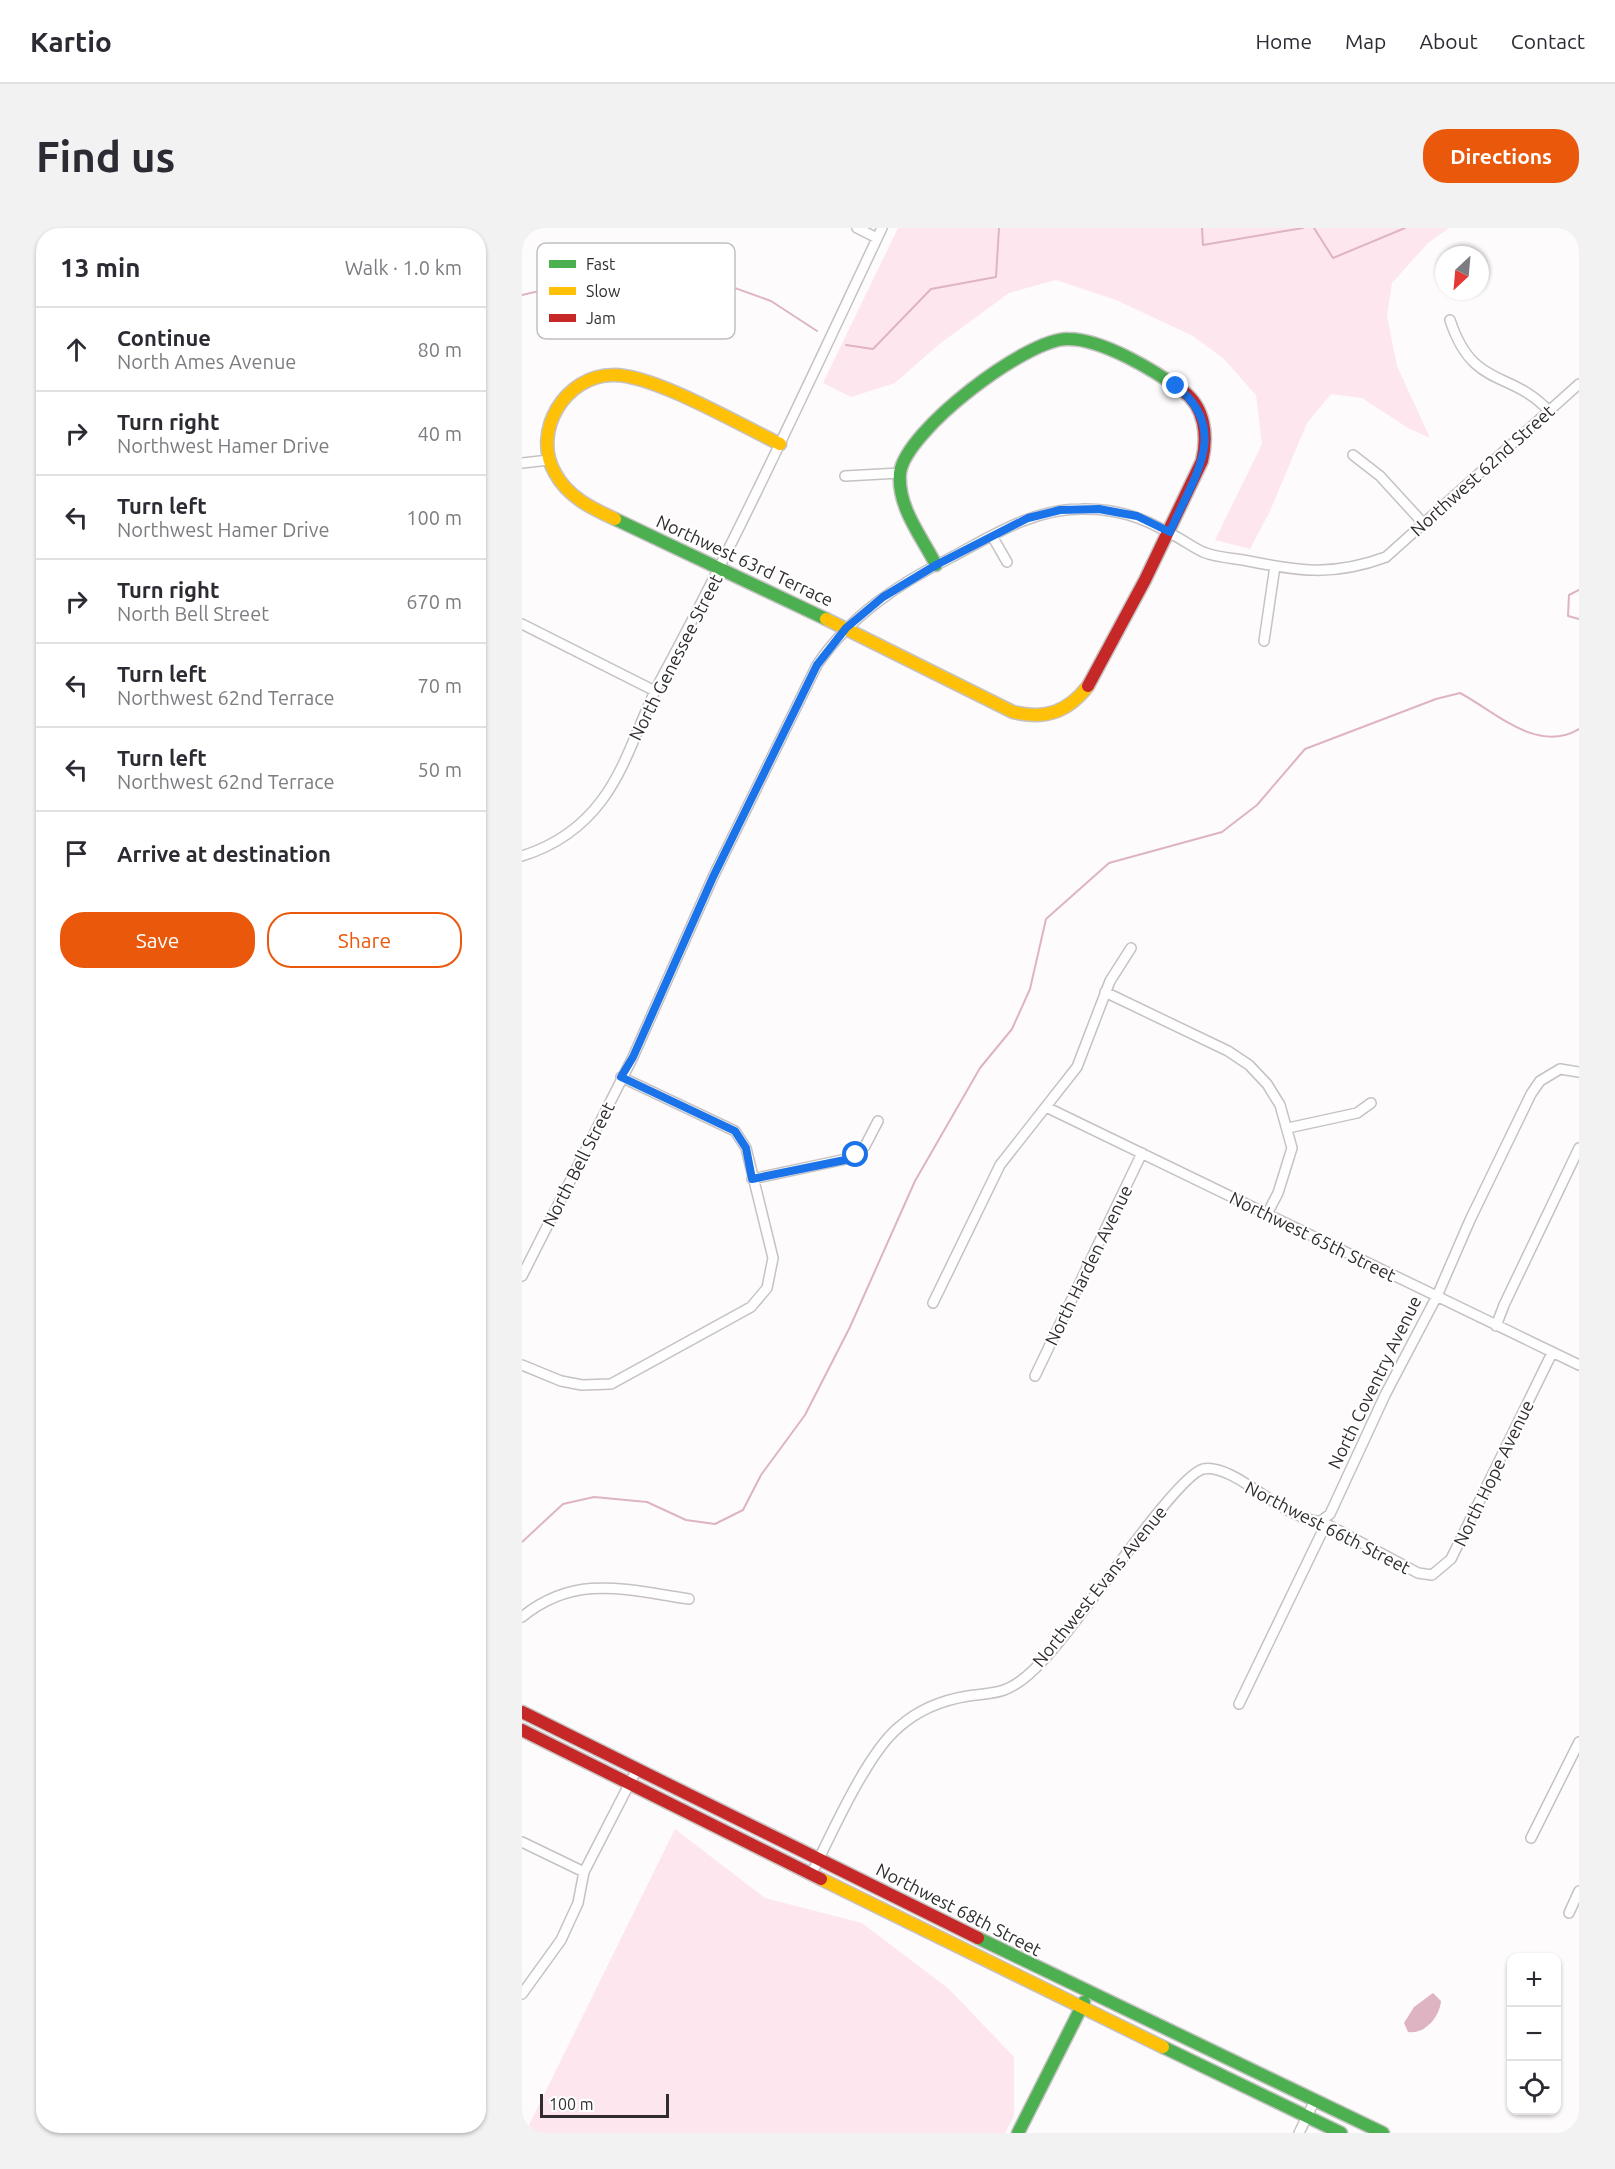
<!DOCTYPE html>
<meta charset="utf-8">
<style>
:root{--surface:#fff;--page:#f2f2f3;--text:#2b2b33;--muted:#7c7c81;--line:#e1e1e2;--accent:#ea580c}
body{margin:0;font-family:Ubuntu,sans-serif;background:var(--page);color:var(--text)}
.controls{position:absolute;right:18px;bottom:18px;display:grid;overflow:hidden;border-radius:12px;box-shadow:0 2px 4px #0004}
.controls button{width:54px;height:54px;display:grid;place-items:center;padding:0;border:0;border-bottom:2px solid var(--line);background:var(--surface);color:var(--text);font:30px sans-serif}
.compass{position:absolute;left:913px;top:18px;width:54px;height:54px;border-radius:50%;background:var(--surface);box-shadow:0 2px 4px #0004;rotate:206deg}
.scale{position:absolute;left:18px;bottom:15px;width:129px;box-sizing:border-box;padding-left:6px;border:3px solid #312d2e;border-top:0;font-size:16px;line-height:21px;white-space:nowrap;color:#312d2e;-webkit-text-stroke:4px #fff;paint-order:stroke}
.stop{position:absolute;width:18px;height:18px;margin:-14px;border:4px solid #1a73e8;border-radius:50%;background:#fff}
.stop.end{background:#1a73e8;border-color:#fff;box-shadow:0 2px 6px #0008}
.list{margin:0;padding:0;list-style:none}
h2{display:flex;justify-content:space-between;align-items:center;height:78px;margin:0;padding:0 24px;font-size:26px}
h2 small{font-size:20px;font-weight:400;color:var(--muted)}
.list li{display:grid;grid-template-columns:39px 1fr auto;gap:18px;align-items:center;box-sizing:border-box;height:84px;padding:0 24px;border-top:2px solid var(--line)}
.list b{display:block;font-size:22px;white-space:nowrap}
.list p{margin:0;font-size:20px;white-space:nowrap;color:var(--muted)}
.list em{font-size:20px;font-style:normal;color:var(--muted)}
.actions{display:flex;gap:12px;padding:18px 24px}
.actions a{flex:1;padding:14px 0;border:2px solid var(--accent);border-radius:24px;text-align:center;font-size:21px;color:var(--accent)}
.actions .main{background:var(--accent);color:#fff}
.icon{flex:none;width:33px;height:33px;fill:none;stroke:currentColor;stroke-width:2;stroke-linecap:round;stroke-linejoin:round}
.map{position:relative;flex:none;width:1057px;height:1905px;overflow:hidden;border-radius:24px}
header{display:flex;align-items:center;gap:36px;box-sizing:border-box;height:84px;padding:0 30px;background:var(--surface);border-bottom:2px solid var(--line)}
header strong{font-size:28px}
nav{display:flex;gap:33px;margin-inline-start:auto;font-size:21px}
.intro{display:flex;align-items:center;justify-content:space-between;box-sizing:border-box;height:144px;padding:0 36px}
h1{margin:0;font-size:42px}
.button{padding:15px 27px;border-radius:24px;background:var(--accent);color:#fff;font-size:21px;font-weight:700}
main{display:flex;gap:36px;padding:0 36px}
aside{flex:1;background:var(--surface);border-radius:24px;box-shadow:0 2px 4px #0004}
.map>svg:first-child{display:block}
.green{fill:#fee6ee}
.water{fill:#deb4c3}
.lines{fill:none;stroke-linecap:round;stroke-linejoin:round}
.stream{stroke:#deb4c3;stroke-width:2}
.street-casing{stroke:#c6c2c3;stroke-width:12}
.fast-casing{stroke:#c6c2c3;stroke-width:15}
.slow-casing{stroke:#c6c2c3;stroke-width:15}
.jam-casing{stroke:#c6c2c3;stroke-width:15}
.street{stroke:#fffeff;stroke-width:9}
.fast{stroke:#4caf50;stroke-width:12}
.slow{stroke:#ffc107;stroke-width:12}
.jam{stroke:#c62828;stroke-width:12}
.route{stroke:#1a73e8;stroke-width:8}
.labels{text-anchor:middle;dominant-baseline:central;stroke-width:4.5;stroke-linejoin:round;paint-order:stroke}
.street-label{font-size:18px;fill:#312d2e;stroke:#fff}
.key{fill:#fff;stroke:#c1c0c0;stroke-width:1.5}
.key-label{font-size:16px;fill:#312d2e}
</style>
<header>
<strong>Kartio</strong>
<nav><a>Home</a><a>Map</a><a>About</a><a>Contact</a></nav>
</header>
<div class="intro"><h1>Find us</h1><a class="button">Directions</a></div>
<main>
<aside>
<h2>13 min<small>Walk · 1.0 km</small></h2>
<ul class="list">
<li><svg class="icon" aria-label="ahead" viewBox="0 0 24 24"><path d="M12 20V5M6 11l6-6 6 6"/></svg><div><b>Continue</b><p>North Ames Avenue</p></div><em>80 m</em></li>
<li><svg class="icon" aria-label="right" viewBox="0 0 24 24"><path d="M7 20v-9h11M14 6l5 5-5 5"/></svg><div><b>Turn right</b><p>Northwest Hamer Drive</p></div><em>40 m</em></li>
<li><svg class="icon" aria-label="left" viewBox="0 0 24 24"><path d="M17 20v-9H6M10 6l-5 5 5 5"/></svg><div><b>Turn left</b><p>Northwest Hamer Drive</p></div><em>100 m</em></li>
<li><svg class="icon" aria-label="right" viewBox="0 0 24 24"><path d="M7 20v-9h11M14 6l5 5-5 5"/></svg><div><b>Turn right</b><p>North Bell Street</p></div><em>670 m</em></li>
<li><svg class="icon" aria-label="left" viewBox="0 0 24 24"><path d="M17 20v-9H6M10 6l-5 5 5 5"/></svg><div><b>Turn left</b><p>Northwest 62nd Terrace</p></div><em>70 m</em></li>
<li><svg class="icon" aria-label="left" viewBox="0 0 24 24"><path d="M17 20v-9H6M10 6l-5 5 5 5"/></svg><div><b>Turn left</b><p>Northwest 62nd Terrace</p></div><em>50 m</em></li>
<li><svg class="icon" aria-label="arrive" viewBox="0 0 24 24"><path d="M6 21V4h12l-3 4 3 4H6"/></svg><div><b>Arrive at destination</b></div></li>
</ul>
<div class="actions"><a class="main">Save</a><a>Share</a></div>
</aside>
<div class="map">
<svg width="1057" height="1905" viewBox="0 0 1057 1905">
<rect width="100%" height="100%" fill="#fefbfc"/>
<!-- green -->
<path class="green" d="M376,0H927L906,15L870,55L865,88L875,138L908,210L886,200L840,170L809,166L785,195L748,283L728,321L693,312L740,216L734,167L701,130L671,108L594,72L534,52L487,65L416,117L373,155L329,169L301,155Z
M153,1601L243,1670L340,1695L427,1761L492,1829V1888L483,1905H3Z"/>
<!-- water -->
<path class="water" d="M911,1765L919,1773C918,1788 903,1807 886,1804L882,1795L892,1779Z"/>
<g class="lines">
<!-- stream -->
<path class="stream" d="M680,0L681,17L781,0
M792,0L811,30L883,0
M0,67L141,34L249,73L295,103
M324,117L351,121L409,61L474,49L477,0
M1057,362L1047,367L1046,388L1057,391
M0,1314L41,1276L72,1269L125,1274L164,1292L193,1296L221,1282L239,1247L283,1187L328,1099L393,953L458,840L490,801L508,761L524,691L587,635L700,604L735,577L783,521L914,471L938,465C974,484 1015,526 1057,501"/>
<!-- street casing -->
<g class="street-casing">
<path id="street" d="M335,0L355,10
M928,92C951,162 988,141 1027,183
M831,227L858,248L901,295
M0,235L27,232
M323,248L378,245
M470,308L485,334
M0,396L133,463
M742,413L753,338
M0,628C32,618 60,599 80,572C106,537 118,491 138,453C218,305 288,152 360,0
M583,764L706,823L727,837L745,856L758,877L770,920L756,965L745,986
M524,879L1057,1137
M766,900L835,885L849,875
M230,951L329,930L343,918L356,893
M0,1048L111,829L191,649L295,437C328,388 376,356 428,330C470,308 510,281 559,281C593,280 620,289 649,306C660,311 670,319 681,324C693,329 708,330 721,332C776,343 810,349 864,329L1057,156
M411,1075L478,937L555,839L588,753L609,720
M974,1098L982,1077L1057,920
M0,1137L39,1153L60,1157L89,1156L229,1079L245,1060L251,1030L224,920L213,903L99,849
M513,1148L620,925
M0,1389C54,1345 105,1362 167,1371
M717,1476L801,1302L799,1293L808,1286L863,1167L915,1068L948,992L1009,866L1018,853L1038,841L1057,844
M1009,1610L1057,1514
M0,1614L62,1644
M289,1647C309,1607 345,1525 377,1499C396,1482 421,1472 446,1468C458,1466 471,1466 482,1462C515,1451 556,1388 578,1361C595,1339 659,1247 681,1241C712,1234 763,1294 799,1293L896,1345L910,1347L929,1331L1030,1125
M1047,1685L1057,1663
M0,1766L39,1712L56,1675L62,1644L115,1541
M777,1905L792,1874"/>
</g>
<!-- fast casing -->
<g class="fast-casing">
<path id="fast" d="M93,291L304,391
M414,337C400,309 375,279 378,245C383,203 505,110 546,111C581,111 633,143 661,163
M456,1710L861,1905
M641,1819L819,1905
M496,1905L562,1774"/>
</g>
<!-- slow casing -->
<g class="slow-casing">
<path id="slow" d="M93,291C69,280 46,269 33,245C9,203 44,147 91,147C131,146 218,197 258,216
M304,391L491,484C523,492 546,484 566,458
M299,1651L641,1819"/>
</g>
<!-- jam casing -->
<g class="jam-casing">
<path id="jam" d="M566,458L623,352L680,233C686,208 683,179 661,163
M0,1484L456,1710
M0,1502L299,1651"/>
</g>
<!-- street -->
<use href="#street" class="street"/>
<!-- fast -->
<use href="#fast" class="fast"/>
<!-- slow -->
<use href="#slow" class="slow"/>
<!-- jam -->
<use href="#jam" class="jam"/>
</g>
<g class="lines">
<!-- route -->
<path class="route" d="M334,927L323,932L230,951L224,920L213,903L99,849L111,829L191,649L295,437L324,400L361,369L414,337L506,290L538,282L577,281L615,288L648,304C669,252 711,203 654,158"/>
</g>
<g class="labels">
<!-- street labels -->
<g class="street-label">
<text transform="translate(960 242) rotate(-42)">Northwest 62nd Street</text>
<text transform="translate(223 332) rotate(25)">Northwest 63rd Terrace</text>
<text transform="translate(153 429) rotate(-63)">North Genessee Street</text>
<text transform="translate(56 936) rotate(-63)">North Bell Street</text>
<text transform="translate(791 1008) rotate(26)">Northwest 65th Street</text>
<text transform="translate(566 1037) rotate(-64)">North Harden Avenue</text>
<text transform="translate(852 1154) rotate(-64)">North Coventry Avenue</text>
<text transform="translate(971 1245) rotate(-64)">North Hope Avenue</text>
<text transform="translate(806 1299) rotate(27)">Northwest 66th Street</text>
<text transform="translate(577 1358) rotate(-51)">Northwest Evans Avenue</text>
<text transform="translate(437 1681) rotate(27)">Northwest 68th Street</text>
</g>
</g>
<!-- legend -->
<rect x="15" y="15" width="198" height="96" rx="9" class="key"/>
<rect x="27" y="32" width="27" height="8" fill="#4caf50"/>
<rect x="27" y="59" width="27" height="8" fill="#ffc107"/>
<rect x="27" y="86" width="27" height="8" fill="#c62828"/>
<g class="key-label">
<text x="64" y="42">Fast</text>
<text x="64" y="69">Slow</text>
<text x="64" y="96">Jam</text>
</g>
</svg>
<div class="controls">
<button>+</button>
<button>−</button>
<button><svg class="icon" aria-label="locate" viewBox="0 0 24 24"><circle cx="12" cy="12" r="6"/><path d="M12 2v4M12 18v4M2 12h4M18 12h4"/></svg></button>
</div>
<svg class="compass" viewBox="-18 -18 36 36"><path d="M0-13l5 13h-10z" fill="#e53935"/><path d="M0 13l5-13h-10z" fill="#7c7c81"/></svg>
<div class="scale">100 m</div>
<div class="stop" style="left:334px;top:927px"></div>
<div class="stop end" style="left:654px;top:158px"></div>
</div>
</main>
